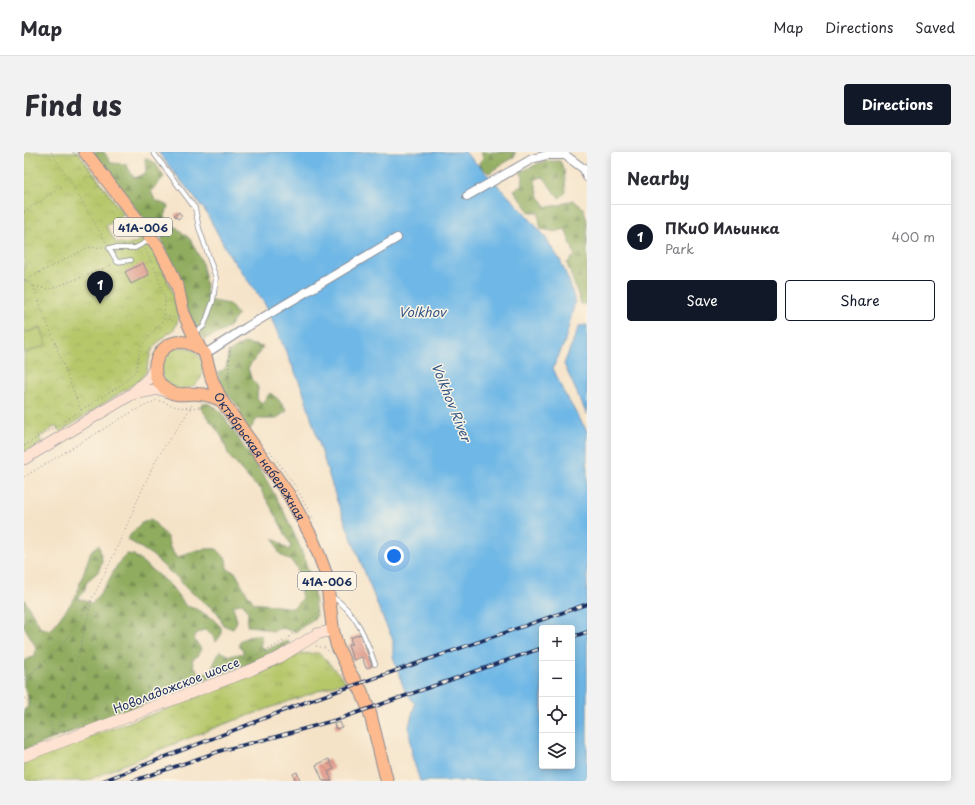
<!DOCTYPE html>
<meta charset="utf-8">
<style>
:root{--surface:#fff;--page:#f2f2f3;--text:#2b2b33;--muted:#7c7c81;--line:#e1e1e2;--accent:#111827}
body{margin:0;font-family:"Playpen Sans",sans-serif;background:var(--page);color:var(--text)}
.controls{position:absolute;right:12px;bottom:12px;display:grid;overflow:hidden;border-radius:4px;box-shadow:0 2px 10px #0003}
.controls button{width:36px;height:36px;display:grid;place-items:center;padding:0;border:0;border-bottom:1px solid var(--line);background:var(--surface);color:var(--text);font:20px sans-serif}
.you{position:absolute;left:370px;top:404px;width:14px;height:14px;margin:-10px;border:3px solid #fff;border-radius:50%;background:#1a73e8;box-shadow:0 0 0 6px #1a73e833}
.badge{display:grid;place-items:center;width:26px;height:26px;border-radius:50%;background:var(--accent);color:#fff;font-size:13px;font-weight:700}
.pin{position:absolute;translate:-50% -33px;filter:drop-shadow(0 1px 2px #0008)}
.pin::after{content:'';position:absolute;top:21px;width:14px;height:12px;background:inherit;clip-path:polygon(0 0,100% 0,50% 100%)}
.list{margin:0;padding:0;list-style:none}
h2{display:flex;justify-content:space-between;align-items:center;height:52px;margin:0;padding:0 16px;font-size:17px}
h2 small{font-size:13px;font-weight:400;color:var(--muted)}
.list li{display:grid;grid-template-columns:26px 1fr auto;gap:12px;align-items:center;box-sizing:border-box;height:64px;padding:0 16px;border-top:1px solid var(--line)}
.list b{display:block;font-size:15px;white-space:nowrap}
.list p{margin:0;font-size:13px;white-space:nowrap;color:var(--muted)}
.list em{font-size:13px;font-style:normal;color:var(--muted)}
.actions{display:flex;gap:8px;padding:12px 16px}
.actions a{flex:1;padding:9px 0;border:1px solid var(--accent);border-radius:4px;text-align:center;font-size:14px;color:var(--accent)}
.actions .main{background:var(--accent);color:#fff}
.icon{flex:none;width:22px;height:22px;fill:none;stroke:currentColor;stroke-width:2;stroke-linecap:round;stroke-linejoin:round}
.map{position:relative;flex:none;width:563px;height:629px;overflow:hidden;border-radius:4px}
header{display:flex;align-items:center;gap:24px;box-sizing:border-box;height:56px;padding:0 20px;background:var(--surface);border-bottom:1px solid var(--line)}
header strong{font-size:19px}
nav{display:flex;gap:22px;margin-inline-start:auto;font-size:14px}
.intro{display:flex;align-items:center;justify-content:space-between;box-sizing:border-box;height:96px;padding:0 24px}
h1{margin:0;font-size:28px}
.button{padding:10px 18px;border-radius:4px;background:var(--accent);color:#fff;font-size:14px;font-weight:700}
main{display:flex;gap:24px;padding:0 24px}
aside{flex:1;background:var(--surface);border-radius:4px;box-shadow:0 2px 10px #0003}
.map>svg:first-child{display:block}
.grass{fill:url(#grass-tufts);stroke:#687b64}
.forest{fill:url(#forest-firs);stroke:#566e5e}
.park{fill:url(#park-crowns);stroke:#687b64}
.garden{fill:#b6c76a;stroke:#687b64}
.water{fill:#6eb7e6;stroke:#4473a2;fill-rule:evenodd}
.building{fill:url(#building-back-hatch)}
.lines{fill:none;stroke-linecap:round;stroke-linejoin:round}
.lane-casing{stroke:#888993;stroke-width:5.5}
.street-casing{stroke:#888993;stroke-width:10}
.secondary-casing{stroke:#888993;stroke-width:12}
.primary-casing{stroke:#888993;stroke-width:14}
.path{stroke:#888993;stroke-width:1;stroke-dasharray:1 3;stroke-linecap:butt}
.lane{stroke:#fff;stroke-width:4}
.street{stroke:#fff;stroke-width:8}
.secondary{stroke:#fee3d2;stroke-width:11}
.primary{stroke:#fcba8e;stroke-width:12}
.rail-casing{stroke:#1b2f5e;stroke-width:3.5}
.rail{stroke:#fcf5e5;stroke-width:2;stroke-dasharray:6;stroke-linecap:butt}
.labels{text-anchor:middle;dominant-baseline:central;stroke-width:3;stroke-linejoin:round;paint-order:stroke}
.shield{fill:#fcf5e5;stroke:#5e6a86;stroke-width:1}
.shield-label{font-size:11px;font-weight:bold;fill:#1b2f5e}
.street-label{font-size:12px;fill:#1b2f5e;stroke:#fcf5e5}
.water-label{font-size:13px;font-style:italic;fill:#345887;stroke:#fcf5e5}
</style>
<header>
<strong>Map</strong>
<nav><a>Map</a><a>Directions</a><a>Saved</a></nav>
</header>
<div class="intro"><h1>Find us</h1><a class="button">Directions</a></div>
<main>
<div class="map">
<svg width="563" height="629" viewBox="0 0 563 629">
<defs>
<pattern id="grass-tufts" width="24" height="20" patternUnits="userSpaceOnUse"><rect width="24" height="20" fill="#b6c76a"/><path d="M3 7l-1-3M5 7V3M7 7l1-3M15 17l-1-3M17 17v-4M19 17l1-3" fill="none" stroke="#9cab5e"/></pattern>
<pattern id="forest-firs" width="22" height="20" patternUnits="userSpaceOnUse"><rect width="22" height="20" fill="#90ac5e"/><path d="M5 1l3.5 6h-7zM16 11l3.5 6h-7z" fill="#758c51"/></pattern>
<pattern id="park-crowns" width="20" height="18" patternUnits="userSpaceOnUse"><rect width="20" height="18" fill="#b6c76a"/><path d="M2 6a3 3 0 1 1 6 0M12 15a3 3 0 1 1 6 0" fill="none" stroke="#9cab5e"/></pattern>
<pattern id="building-back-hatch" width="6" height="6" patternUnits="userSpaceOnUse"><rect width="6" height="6" fill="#e5a191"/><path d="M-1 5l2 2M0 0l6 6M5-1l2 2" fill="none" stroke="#b9847a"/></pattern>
</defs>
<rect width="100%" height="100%" fill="#fcf5e5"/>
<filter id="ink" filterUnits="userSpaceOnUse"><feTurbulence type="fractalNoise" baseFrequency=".025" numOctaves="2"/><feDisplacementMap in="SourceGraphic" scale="8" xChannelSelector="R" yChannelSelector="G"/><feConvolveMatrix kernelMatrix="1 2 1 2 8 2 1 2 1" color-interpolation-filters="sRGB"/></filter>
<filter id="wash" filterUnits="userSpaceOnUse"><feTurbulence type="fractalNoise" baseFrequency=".012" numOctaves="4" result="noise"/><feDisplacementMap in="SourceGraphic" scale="16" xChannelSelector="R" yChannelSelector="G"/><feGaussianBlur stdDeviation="0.9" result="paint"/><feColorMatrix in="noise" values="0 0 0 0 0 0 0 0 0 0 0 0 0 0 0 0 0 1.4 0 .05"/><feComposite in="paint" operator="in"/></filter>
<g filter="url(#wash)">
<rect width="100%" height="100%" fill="#f5e3c8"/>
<!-- grass -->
<path class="grass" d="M137 216a21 21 0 1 1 42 0a21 21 0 1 1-42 0Z
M294,501C304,509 312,520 322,529L195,574L137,597L62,629H0V608L137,559L225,524L276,502Z"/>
<!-- forest -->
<path class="forest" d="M69,0H80L87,11L102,12L110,26L122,21L121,6L131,11L140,25L127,39L131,48L144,54L140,68L152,75L166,87L178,110L184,148L205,152L214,163L203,177L179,188L165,162L137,86L144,79L141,73L127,77Z
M457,0H491V4L465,21L455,14V11L459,6Z
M520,9H536L540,18L542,40L536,46C528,41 526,32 519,25L513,26L511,30L515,45L523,55L536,53L549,48L559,56L563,69V152H557L543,111L551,103L541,77L532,80L517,77L514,60H505C502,52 495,47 490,38L498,32L499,25L496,20Z
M220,191L239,195L224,216L227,226L234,235L233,246L238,251L246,241L254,247L263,259L251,267H233L225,279L217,265L216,256L197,236L194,221L202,216L204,201Z
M179,251L186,252L196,259L243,329L259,358L276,395L289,432L292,465L271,480L258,476L248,479L234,475L223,474L224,460L219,451L209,454L213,469L209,477L199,473L194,461L162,436L153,425L146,420L128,403L103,387L116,372L127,367L143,385L146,396L153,406C166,399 178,396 193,397L202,407L203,417L211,420L222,440L230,451L269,456L278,447L273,416L268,410L255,401L250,386L265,398L267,393L251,362L237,338L226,328L205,304L198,285L176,255Z
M75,393L78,409L74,420L63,429L60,439L53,447L62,448L68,452L82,433L95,410L103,402L110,403L147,434L162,454L172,457L189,467L197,475V483L192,490L188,483L181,477L172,482L170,487L177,497L173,504L168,508L170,514L176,522L186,520L196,499L206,504L220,501L215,493L217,488L229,483H236L238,489L236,494L241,498L263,489L266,491L245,504L0,598V558L4,555V545L1,537L0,536V509L11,504L12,495L0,474V447L17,476L27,478L51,446L67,399Z"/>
<!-- park -->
<path class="park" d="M0,0H54L100,62L82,74L92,91L109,92L119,86L129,99L139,117L148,139L155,165L151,176L134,190L127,200L122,220L116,228L36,280L32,274L15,285L18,291L0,302Z"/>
<!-- garden -->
<path class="garden" d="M17,176L23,193L0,201V181Z"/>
<!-- water -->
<path class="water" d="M134,0H441L495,55L519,82L536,108L545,129L551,150L540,192L529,216L539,239L563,279V629H396L388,604L385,574L391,552L380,537L369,504V488L357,462L313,349L278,236L241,152L206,104L182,60ZM518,476H548V614H518Z
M563,173V263L540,212L555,174Z"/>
<g id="blocks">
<!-- building -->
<path class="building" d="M155,60L158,64L154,67L150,63Z
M119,111L125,123L107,132L101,120Z
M337,482L348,514L342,516L338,505L329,508L324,493L328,492L326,486Z
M316,570L318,575L312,577L310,572Z
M305,607L310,617L304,620L308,629H299L292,613Z
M273,620L276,628L273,629H272L269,622Z"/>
</g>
</g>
<g filter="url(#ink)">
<use href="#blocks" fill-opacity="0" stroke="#888993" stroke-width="1"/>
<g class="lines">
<!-- lane casing -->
<g class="lane-casing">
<path id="lane" d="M129,0L171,56L175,76L192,126L189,149L180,174L170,182
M107,108L93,110L85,96H111L126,88
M307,444C332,459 342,486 351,512"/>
</g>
<!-- street casing -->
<g class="street-casing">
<path id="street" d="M443,44L508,7L523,3H541L560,17L563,25
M181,202L223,175L373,86"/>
</g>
<!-- secondary casing -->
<g class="secondary-casing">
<path id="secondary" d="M110,242L135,237L148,241
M0,307L108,242L126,225L131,215
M0,604L227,518L256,505L293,482L309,478"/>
</g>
<!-- primary casing -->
<g class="primary-casing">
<g id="primary">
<path id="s1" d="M61,0L135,96L145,115L154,137L159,160L176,197L181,202L188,228L198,249L265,343L287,384L295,403L302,422L309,478L313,494L326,521L337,538L346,561L363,629"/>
<path d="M176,197C141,172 114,221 144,239C154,245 164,241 174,242C183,242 190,245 198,249"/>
</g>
</g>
<!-- path -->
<path class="path" d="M27,0L46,29L83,92
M49,0L53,6
M60,15L115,87
M0,60L46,29
M0,128L9,134L25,137L64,123L89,112
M1,128L63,96L80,95
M9,134L58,261
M141,163L151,166
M140,167L152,170
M205,240L204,232L206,195
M0,294L97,233L112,219L115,202L118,193L137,171L140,163L141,147L133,122L121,96
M246,299L272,335L290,369
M0,325L106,261L133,248L153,255L166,256L184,254L192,258
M292,494L301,496L306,501
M0,528C16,514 33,500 45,483C82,431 103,369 130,312C141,291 158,272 169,251
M0,546L11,556L24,564L31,582
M40,579L240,500L263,487L298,457
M32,582L43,546L68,448"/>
<!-- lane -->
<use href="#lane" class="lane"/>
<!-- street -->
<use href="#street" class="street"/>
<!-- secondary -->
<use href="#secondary" class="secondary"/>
<!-- primary -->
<use href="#primary" class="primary"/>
<!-- rail casing -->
<g class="rail-casing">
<path id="rail" d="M548,485L563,480
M79,629L282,550L563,452
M109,629L199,598L251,585L315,567L518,496"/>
</g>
<!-- rail -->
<use href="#rail" class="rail"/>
</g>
</g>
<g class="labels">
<!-- shield labels -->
<g class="shield">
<rect x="90" y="66" width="58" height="18" rx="3"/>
<rect x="274" y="420" width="58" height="18" rx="3"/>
</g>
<g class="shield-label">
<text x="119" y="75">41А-006</text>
<text x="303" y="429">41А-006</text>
</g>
<!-- street labels -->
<g class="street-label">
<text stroke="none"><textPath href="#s1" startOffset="355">Октябрьская набережная</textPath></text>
<text transform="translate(152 533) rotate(-21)">Новоладожское шоссе</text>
</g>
<!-- water labels -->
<g class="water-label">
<text x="398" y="159">Volkhov</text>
<text transform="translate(428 250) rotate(68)">Volkhov River</text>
</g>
</g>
</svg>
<div class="controls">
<button>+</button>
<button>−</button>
<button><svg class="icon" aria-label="locate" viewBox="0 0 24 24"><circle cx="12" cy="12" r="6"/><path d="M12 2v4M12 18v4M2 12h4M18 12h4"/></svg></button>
<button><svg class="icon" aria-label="layers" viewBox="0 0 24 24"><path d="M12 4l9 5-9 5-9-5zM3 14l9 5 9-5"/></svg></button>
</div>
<div class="you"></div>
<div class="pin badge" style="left:76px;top:152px">1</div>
</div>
<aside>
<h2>Nearby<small></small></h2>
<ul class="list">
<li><span class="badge">1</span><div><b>ПКиО Ильинка</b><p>Park</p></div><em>400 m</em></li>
</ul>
<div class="actions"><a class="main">Save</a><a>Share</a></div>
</aside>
</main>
